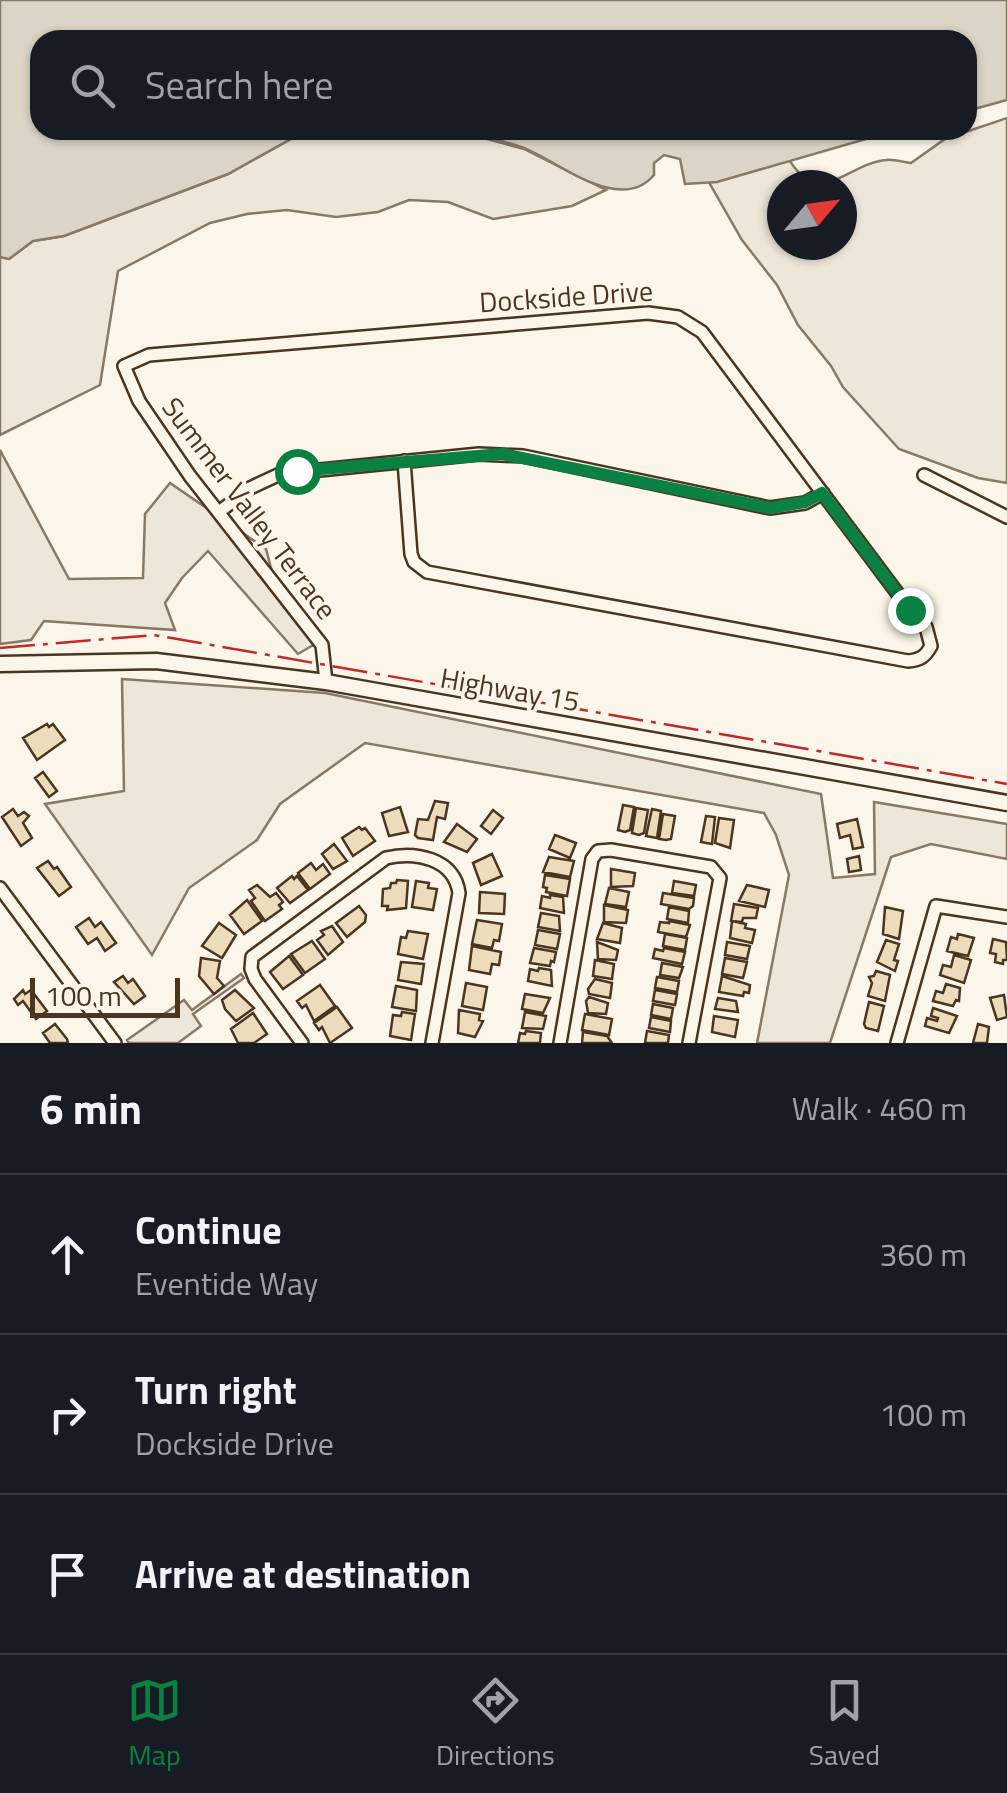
<!DOCTYPE html>
<meta charset="utf-8">
<style>
:root{--surface:#171b24;--page:#242831;--text:#f1f3f6;--muted:#9ea1a6;--line:#363941;--accent:#0b8043}
body{margin:0;font-family:"Titillium Web",sans-serif;background:var(--page);color:var(--text)}
.compass{position:absolute;left:767px;top:170px;width:90px;height:90px;border-radius:50%;background:var(--surface);box-shadow:0 2px 8px #0004;rotate:61deg}
.scale{position:absolute;left:30px;bottom:25px;width:150px;box-sizing:border-box;padding-left:10px;border:5px solid #4a3520;border-top:0;font-size:28px;line-height:35px;white-space:nowrap;color:#4a3520;-webkit-text-stroke:8px #fbf6e9;paint-order:stroke}
.stop{position:absolute;width:30px;height:30px;margin:-22px;border:8px solid #0b8043;border-radius:50%;background:#fff}
.stop.end{background:#0b8043;border-color:#fff;box-shadow:0 2px 10px #0008}
.list{margin:0;padding:0;list-style:none}
h2{display:flex;justify-content:space-between;align-items:center;height:130px;margin:0;padding:0 40px;font-size:42px}
h2 small{font-size:32px;font-weight:400;color:var(--muted)}
.list li{display:grid;grid-template-columns:65px 1fr auto;gap:30px;align-items:center;box-sizing:border-box;height:160px;padding:0 40px;border-top:2px solid var(--line)}
.list b{display:block;font-size:38px;white-space:nowrap}
.list p{margin:0;font-size:32px;white-space:nowrap;color:var(--muted)}
.list em{font-size:32px;font-style:normal;color:var(--muted)}
.icon{flex:none;width:55px;height:55px;fill:none;stroke:currentColor;stroke-width:2;stroke-linecap:round;stroke-linejoin:round}
.map{position:relative;flex:none;width:1007px;height:1043px;overflow:hidden}
.search{position:absolute;background:var(--surface);box-shadow:0 2px 8px #0004;left:30px;right:30px;top:30px;height:110px;display:flex;align-items:center;gap:25px;box-sizing:border-box;padding:0 35px;border-radius:30px;color:var(--muted);font-size:38px}
.sheet{height:610px;background:var(--surface)}
nav{display:flex;justify-content:space-around;align-items:center;box-sizing:border-box;height:140px;border-top:2px solid var(--line);background:var(--surface);font-size:28px;color:var(--muted)}
nav a{display:grid;justify-items:center;gap:5px}
nav .on{color:var(--accent)}
.map>svg:first-child{display:block}
.green{fill:#ede6d9;stroke:#887966;stroke-width:2.5;fill-rule:evenodd}
.water{fill:#dcd4c6;stroke:#887966;stroke-width:2.5}
.building{fill:#ecdcbc;stroke:#4a3520;stroke-width:2.5}
.lines{fill:none;stroke-linecap:round;stroke-linejoin:round}
.minor-casing{stroke:#4a3520;stroke-width:16}
.major-casing{stroke:#4a3520;stroke-width:19}
.minor{stroke:#fbf6e9;stroke-width:11}
.major{stroke:#fbf6e9;stroke-width:14}
.power{stroke:#c62828;stroke-width:2.5;stroke-dasharray:35 8 5 8;stroke-linecap:butt}
.route{stroke:#0b8043;stroke-width:12}
.labels{text-anchor:middle;dominant-baseline:central;stroke-width:8;stroke-linejoin:round;paint-order:stroke}
.street-label{font-size:28px;fill:#4a3520;stroke:#fbf6e9}
</style>
<div class="map">
<svg width="1007" height="1043" viewBox="0 0 1007 1043">
<rect width="100%" height="100%" fill="#fbf6e9"/>
<!-- green -->
<path class="green" d="M1007,118V483L978,478L899,449L843,387L831,366L798,325L777,285L742,240L706,177L787,156C818,212 848,163 886,160C893,159 903,162 911,163L945,139ZM782,185H842V245H782Z
M307,130L354,136L372,130H454L524,149L606,190L572,206L493,219L448,202L409,200L378,212L336,217L287,210L247,214L210,223L118,271L100,385L0,435V257L9,259L33,241L64,236L228,174Z
M0,450L69,579L143,578L145,514L170,483L266,549L279,598L315,644L298,654L208,551L182,578L165,603L175,630L44,621L31,640L0,644Z
M122,679L325,693L821,794L833,878L875,874L874,802L1007,824V859L931,844L891,857L830,1043H757L789,875L776,835L764,813L365,743L280,804L257,840L189,888L152,955L45,804L124,791Z
M241,974L244,978L193,1014L201,1026L178,1043H129L127,1040L184,1000L192,1010Z"/>
<!-- water -->
<path class="water" d="M0,0H1007V100L967,111V40H40V130H307L228,174L64,236L33,241L9,259L0,257Z
M454,130H897L717,182L685,184L680,159L664,155L654,163V175C620,215 559,162 524,148C502,140 477,135 454,130Z"/>
<!-- building -->
<path class="building" d="M47,724L49,727L53,724L65,740L37,760L23,738Z
M43,772L57,791L49,797L35,778Z
M435,801L448,803L445,819L437,817L433,840L418,838L415,835L418,819L428,820Z
M623,805L634,807L630,830L625,832L618,830Z
M400,807L408,832L389,836L382,813Z
M636,808L648,810L644,833L639,835L632,833Z
M13,809L18,816L24,812L29,816L23,823L32,838L21,846L2,817Z
M652,809L661,811L657,838L646,836Z
M493,810L503,818L491,834L481,826Z
M663,814L675,816L671,839L666,840L659,839Z
M706,816L715,817L712,844L701,842Z
M719,818L734,820L730,848L715,843Z
M857,819L863,847L853,849L850,835L840,838L837,824Z
M457,824L477,839L467,852L444,842Z
M359,827L362,830L365,828L375,841L353,856L342,838Z
M555,835L576,843L570,858L549,849Z
M334,844L347,861L333,869L322,854Z
M492,854L502,876L481,885L473,863Z
M859,856L861,870L849,872L847,859Z
M549,857L574,861L570,877L543,872Z
M48,861L54,869L57,867L71,887L59,896L37,868Z
M311,863L316,870L323,864L330,874L310,889L298,873Z
M611,869L635,873L633,886L611,887Z
M545,875L570,879L567,896L546,892L547,888L543,887Z
M292,876L294,879L297,876L308,890L290,903L277,888Z
M397,880L408,881L406,908L387,910L388,906H382L383,889L390,888L391,883H396Z
M416,881L429,883L428,888L437,889L433,910L412,907Z
M674,881L696,885L694,896L672,893Z
M257,885L270,897L276,893L283,902L279,905L282,909L265,921L251,901L255,898L249,890Z
M747,885L769,890L765,907L739,901Z
M609,888L629,892L626,907L605,904Z
M480,892L505,894L504,914L479,913Z
M663,893L694,898L693,906L689,909L661,904Z
M550,895L563,897L564,913L540,908L542,896L550,898Z
M247,900L262,921L244,934L230,915Z
M734,904L758,908L756,918H743L742,922L731,921Z
M604,905L628,910L626,923L604,922Z
M359,906L366,915L365,922L347,937L336,923Z
M669,907L689,911L688,923L667,919Z
M885,907L903,911L899,939L883,934Z
M541,913L559,916L560,931L538,927Z
M89,918L95,927L101,922L116,943L105,951L97,938L88,944L76,927Z
M477,920L502,924L499,941L494,940L492,948L472,944Z
M669,921L690,925L686,937L658,932L660,922L669,923Z
M732,921L746,924L745,928L755,930L752,943L730,938Z
M219,923L236,935L222,958L202,946Z
M603,923L622,928L620,943L597,939Z
M332,926L343,942L328,955L317,940L324,935L321,931Z
M538,930L560,934L557,949L535,945Z
M408,931L428,934L423,959L398,954L401,937L406,938Z
M665,934L687,938L685,950L663,946Z
M958,934L974,938L968,956L947,951L951,937L957,939Z
M993,939L1006,942L1007,960H1003V964L995,962L996,954L990,953Z
M886,940L899,944L894,960L898,961L895,971L877,962Z
M312,941L325,959L305,973L291,954Z
M597,942L618,950L616,960L598,959Z
M727,942L750,946L747,959L725,955Z
M472,946L501,952L499,965L492,964L490,974L469,970Z
M534,948L556,952L554,962L551,961L550,966L530,963Z
M664,948L685,952L682,964L653,958L655,949L663,951Z
M954,955L971,960L964,983L940,975L943,965L951,967Z
M289,956L303,975L283,989L270,972Z
M201,958L220,961L217,978L224,986L214,994L199,976Z
M725,958L747,962L743,978L722,974Z
M595,960L614,964L612,979L593,976Z
M401,962L424,964L421,984L398,980Z
M662,963L683,967L679,978L660,975Z
M539,968L551,970L552,986L528,981L530,969L538,971Z
M876,971L890,975L885,1001L868,996L872,983L869,977L874,976Z
M123,976L128,983L133,979L145,996L134,1004L114,982Z
M722,976L750,985L749,993L744,992L743,996L719,992Z
M657,977L679,981L677,992L655,988Z
M595,979L612,983L610,998L589,994L588,989Z
M466,983L487,987L483,1010L462,1006Z
M946,984L960,988L959,1001L956,1000L953,1006L933,1001L936,991L943,993Z
M320,985L335,1006L314,1021L306,1005L302,1008L297,1001Z
M396,986L417,990L416,1011L392,1007Z
M23,990L25,994L31,990L47,1011L36,1019L23,1001L18,1005L14,999Z
M235,990L254,1008L236,1021L225,1009L222,1000Z
M655,990L677,994L675,1005L653,1001Z
M525,994L550,998L543,1013L522,1009Z
M1004,995L1007,1017L997,1020L990,998Z
M589,997L608,1003L606,1014L588,1013L586,1001Z
M718,998L736,1001L738,1012L715,1009Z
M869,1002L884,1006L878,1031L866,1028L864,1024Z
M653,1004L673,1008L671,1019L651,1015Z
M337,1007L352,1028L330,1043L322,1027L319,1030L314,1023Z
M933,1008L957,1016L949,1033L925,1026L927,1018L937,1021L938,1018L931,1016Z
M459,1010L480,1014L479,1020L483,1021L475,1037L458,1033Z
M402,1012L415,1014L411,1040L390,1036L393,1015L401,1016Z
M525,1012L546,1016L543,1029L522,1028Z
M253,1013L267,1034L254,1043H238L231,1029Z
M585,1014L612,1019L609,1035L582,1030Z
M714,1016L738,1020L735,1037L712,1032Z
M651,1017L671,1021L670,1032L649,1028Z
M55,1024L67,1039L68,1043H50L43,1033Z
M978,1024L989,1027L987,1043H973Z
M526,1031L541,1033L540,1043H518L520,1033L525,1034Z
M647,1031L669,1035L668,1043H645Z
M583,1032L607,1036L612,1043H582Z"/>
<g class="lines">
<!-- minor casing -->
<g class="minor-casing">
<path id="minor" d="M924,475L1007,517
M219,512L250,488L280,474L479,454L523,456L770,508L805,503L823,493
M326,682L322,645L190,476L139,401L124,366L149,355L648,313L678,317L702,332L910,610L926,627L931,646C925,657 920,660 908,661L427,572L414,562L411,554L404,461
M0,888L115,1043
M302,1043L255,979L251,969L252,957L386,858C415,851 454,858 459,893L432,1043
M560,1043L592,859L598,851L611,850L711,867L720,878L689,1043
M897,1043L936,906L1007,917"/>
</g>
<!-- major casing -->
<g class="major-casing">
<path id="major" d="M0,664L156,661L326,682L1007,803"/>
</g>
<!-- minor -->
<use href="#minor" class="minor"/>
<!-- major -->
<use href="#major" class="major"/>
<!-- power -->
<path class="power" d="M0,648L154,635L1007,784"/>
</g>
<g class="lines">
<!-- route -->
<path class="route" d="M297,471L502,454L770,508L805,502L822,493L910,610"/>
</g>
<g class="labels">
<!-- street labels -->
<g class="street-label">
<text transform="translate(566 296) rotate(-4)">Dockside Drive</text>
<text transform="translate(250 508) rotate(53)">Summer Valley Terrace</text>
<text transform="translate(510 689) rotate(10)">Highway 15</text>
</g>
</g>
</svg>
<svg class="compass" viewBox="-18 -18 36 36"><path d="M0-13l5 13h-10z" fill="#e53935"/><path d="M0 13l5-13h-10z" fill="#9ea1a6"/></svg>
<div class="scale">100 m</div>
<div class="stop" style="left:297px;top:471px"></div>
<div class="stop end" style="left:910px;top:610px"></div>
<div class="search"><svg class="icon" aria-label="search" viewBox="0 0 24 24"><circle cx="10" cy="10" r="6"/><path d="M15 15l6 6"/></svg>Search here</div>
</div>
<section class="sheet">
<h2>6 min<small>Walk · 460 m</small></h2>
<ul class="list">
<li><svg class="icon" aria-label="ahead" viewBox="0 0 24 24"><path d="M12 20V5M6 11l6-6 6 6"/></svg><div><b>Continue</b><p>Eventide Way</p></div><em>360 m</em></li>
<li><svg class="icon" aria-label="right" viewBox="0 0 24 24"><path d="M7 20v-9h11M14 6l5 5-5 5"/></svg><div><b>Turn right</b><p>Dockside Drive</p></div><em>100 m</em></li>
<li><svg class="icon" aria-label="arrive" viewBox="0 0 24 24"><path d="M6 21V4h12l-3 4 3 4H6"/></svg><div><b>Arrive at destination</b></div></li>
</ul>
</section>
<nav>
<a class="on"><svg class="icon" aria-label="map" viewBox="0 0 24 24"><path d="M3 6l6-2 6 2 6-2v14l-6 2-6-2-6 2zM9 4v14M15 6v14"/></svg>Map</a>
<a><svg class="icon" aria-label="directions" viewBox="0 0 24 24"><path d="M12 3l9 9-9 9-9-9zM9 14v-3h6M13 9l2 2-2 2"/></svg>Directions</a>
<a><svg class="icon" aria-label="saved" viewBox="0 0 24 24"><path d="M7 4h10v16l-5-4-5 4z"/></svg>Saved</a>
</nav>
